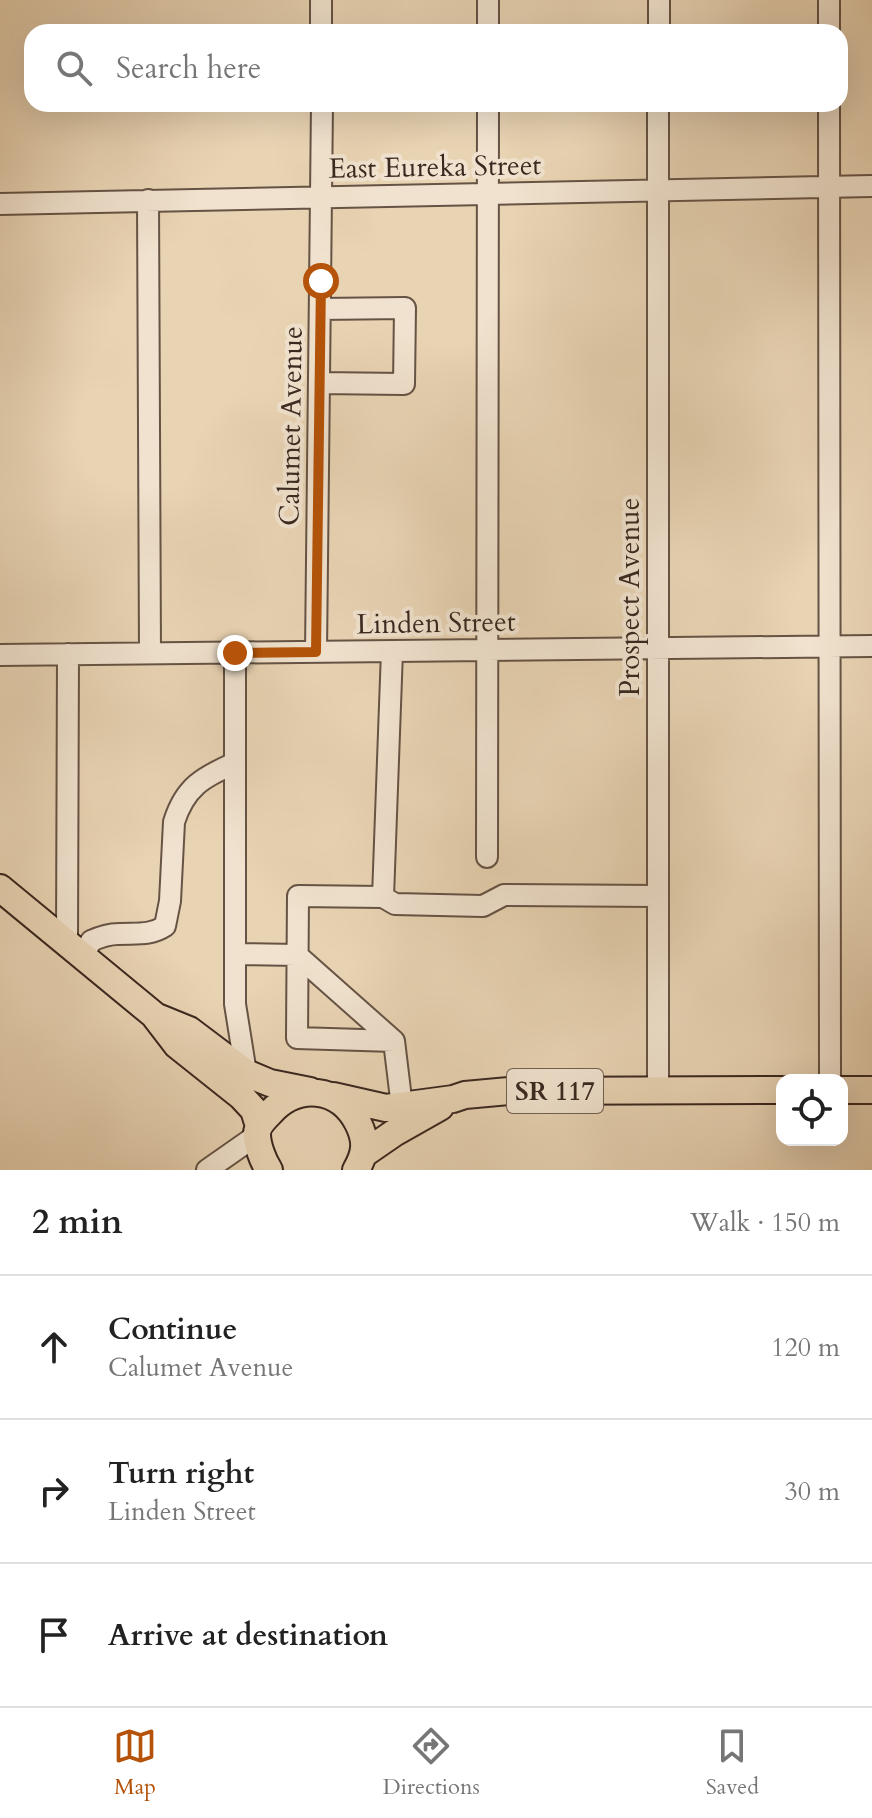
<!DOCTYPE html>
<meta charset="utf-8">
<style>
:root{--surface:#fff;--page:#f2f2f2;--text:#222;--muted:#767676;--line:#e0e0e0;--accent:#b45309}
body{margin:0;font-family:Cardo,serif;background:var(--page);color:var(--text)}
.controls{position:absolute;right:24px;bottom:24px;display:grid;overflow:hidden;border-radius:16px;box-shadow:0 8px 32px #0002}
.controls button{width:72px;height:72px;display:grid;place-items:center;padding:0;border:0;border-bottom:2px solid var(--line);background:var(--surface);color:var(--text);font:40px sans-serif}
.stop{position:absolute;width:24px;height:24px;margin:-18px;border:6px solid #b45309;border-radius:50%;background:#fff}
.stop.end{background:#b45309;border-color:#fff;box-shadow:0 2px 8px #0008}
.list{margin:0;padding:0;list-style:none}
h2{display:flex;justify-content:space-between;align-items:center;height:104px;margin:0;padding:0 32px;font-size:34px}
h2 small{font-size:26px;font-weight:400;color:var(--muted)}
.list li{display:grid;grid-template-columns:52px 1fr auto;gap:24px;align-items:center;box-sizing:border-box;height:144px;padding:0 32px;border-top:2px solid var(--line)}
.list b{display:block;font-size:30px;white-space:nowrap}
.list p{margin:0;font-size:26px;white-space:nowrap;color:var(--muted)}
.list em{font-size:26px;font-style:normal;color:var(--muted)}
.icon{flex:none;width:44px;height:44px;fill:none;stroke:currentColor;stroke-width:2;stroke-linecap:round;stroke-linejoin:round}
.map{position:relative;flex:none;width:872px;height:1170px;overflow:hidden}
.search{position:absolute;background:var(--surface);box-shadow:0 8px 32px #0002;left:24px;right:24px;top:24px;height:88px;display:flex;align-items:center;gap:20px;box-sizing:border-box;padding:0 28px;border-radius:24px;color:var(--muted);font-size:30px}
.sheet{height:536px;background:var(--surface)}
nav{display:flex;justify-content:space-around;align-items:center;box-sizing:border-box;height:112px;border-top:2px solid var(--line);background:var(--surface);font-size:22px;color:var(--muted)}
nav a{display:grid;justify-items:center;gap:4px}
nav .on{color:var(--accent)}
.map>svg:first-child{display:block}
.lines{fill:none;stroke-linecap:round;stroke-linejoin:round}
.minor-casing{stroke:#665345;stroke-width:24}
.major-casing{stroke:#3a2820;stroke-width:30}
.minor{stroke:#f0e2ce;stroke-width:20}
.major{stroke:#e8d3b3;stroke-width:26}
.route{stroke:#b45309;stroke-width:10}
.labels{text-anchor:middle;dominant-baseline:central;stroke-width:8;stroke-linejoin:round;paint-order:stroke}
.shield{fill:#f0e2ce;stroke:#716054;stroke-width:2}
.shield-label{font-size:26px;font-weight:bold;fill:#3a2820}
.street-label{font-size:28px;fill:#3a2820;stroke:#f0e2ce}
</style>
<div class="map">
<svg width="872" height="1170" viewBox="0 0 872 1170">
<rect width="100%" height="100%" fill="#e8d3b3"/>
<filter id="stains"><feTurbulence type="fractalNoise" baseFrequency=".0025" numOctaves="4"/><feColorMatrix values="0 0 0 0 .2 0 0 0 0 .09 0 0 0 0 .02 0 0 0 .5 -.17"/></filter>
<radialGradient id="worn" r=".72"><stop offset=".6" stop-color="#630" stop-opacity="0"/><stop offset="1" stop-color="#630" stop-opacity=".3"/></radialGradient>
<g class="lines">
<!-- minor casing -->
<g class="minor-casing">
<path id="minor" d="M321,0V32
M488,0V32
M829,0V32
M659,32V0
M829,104L830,1080
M148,200L150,653
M0,204L872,186
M319,383L404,384L405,308L320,309
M392,651L383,897L298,896L297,1038L394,1041
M316,652L322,104
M235,653V1004L246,1073
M0,655L872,646
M487,857L488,104
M383,897L395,904L483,906L504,895L658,896
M67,943L68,654
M236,954L297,955L394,1041L402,1107
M83,957L91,941C100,937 109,934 118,934C136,933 150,936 165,926L170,901L174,822C185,787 203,777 235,763
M658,1090V104
M207,1170L257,1135"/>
</g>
<!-- major casing -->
<g class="major-casing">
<path id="major" d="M0,888L154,1015L177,1045L241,1096L254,1110L259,1126
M157,1017L189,1030L246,1073L270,1083L310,1091
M842,1090H872
M333,1096L386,1108L453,1099L465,1095L509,1091L782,1090
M365,1153L394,1133L440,1107
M269,1170C263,1161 257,1145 257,1134C257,1126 264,1119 270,1113C297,1083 339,1086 358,1123C367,1141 366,1153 356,1170"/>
</g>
<!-- minor -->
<use href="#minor" class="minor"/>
<!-- major -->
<use href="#major" class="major"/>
</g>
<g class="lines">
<!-- route -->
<path class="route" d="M235,653L316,652L321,281"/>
</g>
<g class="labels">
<!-- shield labels -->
<rect class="shield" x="507" y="1069" width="96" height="44" rx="6"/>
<g class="shield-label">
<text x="555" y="1091">SR 117</text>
</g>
<!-- street labels -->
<g class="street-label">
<text transform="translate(435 167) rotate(-1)">East Eureka Street</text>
<text transform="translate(291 426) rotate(-89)">Calumet Avenue</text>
<text transform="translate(630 597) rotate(-90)">Prospect Avenue</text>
<text transform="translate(436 623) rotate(-1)">Linden Street</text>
</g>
</g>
<rect width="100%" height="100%" filter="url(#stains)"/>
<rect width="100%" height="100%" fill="url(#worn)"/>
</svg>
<div class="controls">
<button><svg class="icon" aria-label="locate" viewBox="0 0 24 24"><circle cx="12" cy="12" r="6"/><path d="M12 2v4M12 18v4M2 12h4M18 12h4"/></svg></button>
</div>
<div class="stop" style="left:321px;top:281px"></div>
<div class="stop end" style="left:235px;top:653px"></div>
<div class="search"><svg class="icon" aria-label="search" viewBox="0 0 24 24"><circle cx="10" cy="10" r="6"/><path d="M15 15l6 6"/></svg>Search here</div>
</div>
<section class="sheet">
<h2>2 min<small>Walk · 150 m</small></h2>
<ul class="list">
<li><svg class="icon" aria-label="ahead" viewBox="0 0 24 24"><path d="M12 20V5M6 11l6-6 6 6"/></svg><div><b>Continue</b><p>Calumet Avenue</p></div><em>120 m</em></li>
<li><svg class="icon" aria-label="right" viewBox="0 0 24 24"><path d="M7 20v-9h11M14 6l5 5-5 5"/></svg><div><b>Turn right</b><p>Linden Street</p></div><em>30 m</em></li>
<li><svg class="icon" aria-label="arrive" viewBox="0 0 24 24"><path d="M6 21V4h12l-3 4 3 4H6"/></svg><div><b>Arrive at destination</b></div></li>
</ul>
</section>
<nav>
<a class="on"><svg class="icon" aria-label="map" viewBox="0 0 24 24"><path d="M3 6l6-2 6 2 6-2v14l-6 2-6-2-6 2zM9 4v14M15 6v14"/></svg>Map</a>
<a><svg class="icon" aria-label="directions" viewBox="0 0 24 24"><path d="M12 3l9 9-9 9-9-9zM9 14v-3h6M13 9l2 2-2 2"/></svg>Directions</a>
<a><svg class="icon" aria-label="saved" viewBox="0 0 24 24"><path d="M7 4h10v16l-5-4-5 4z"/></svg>Saved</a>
</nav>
